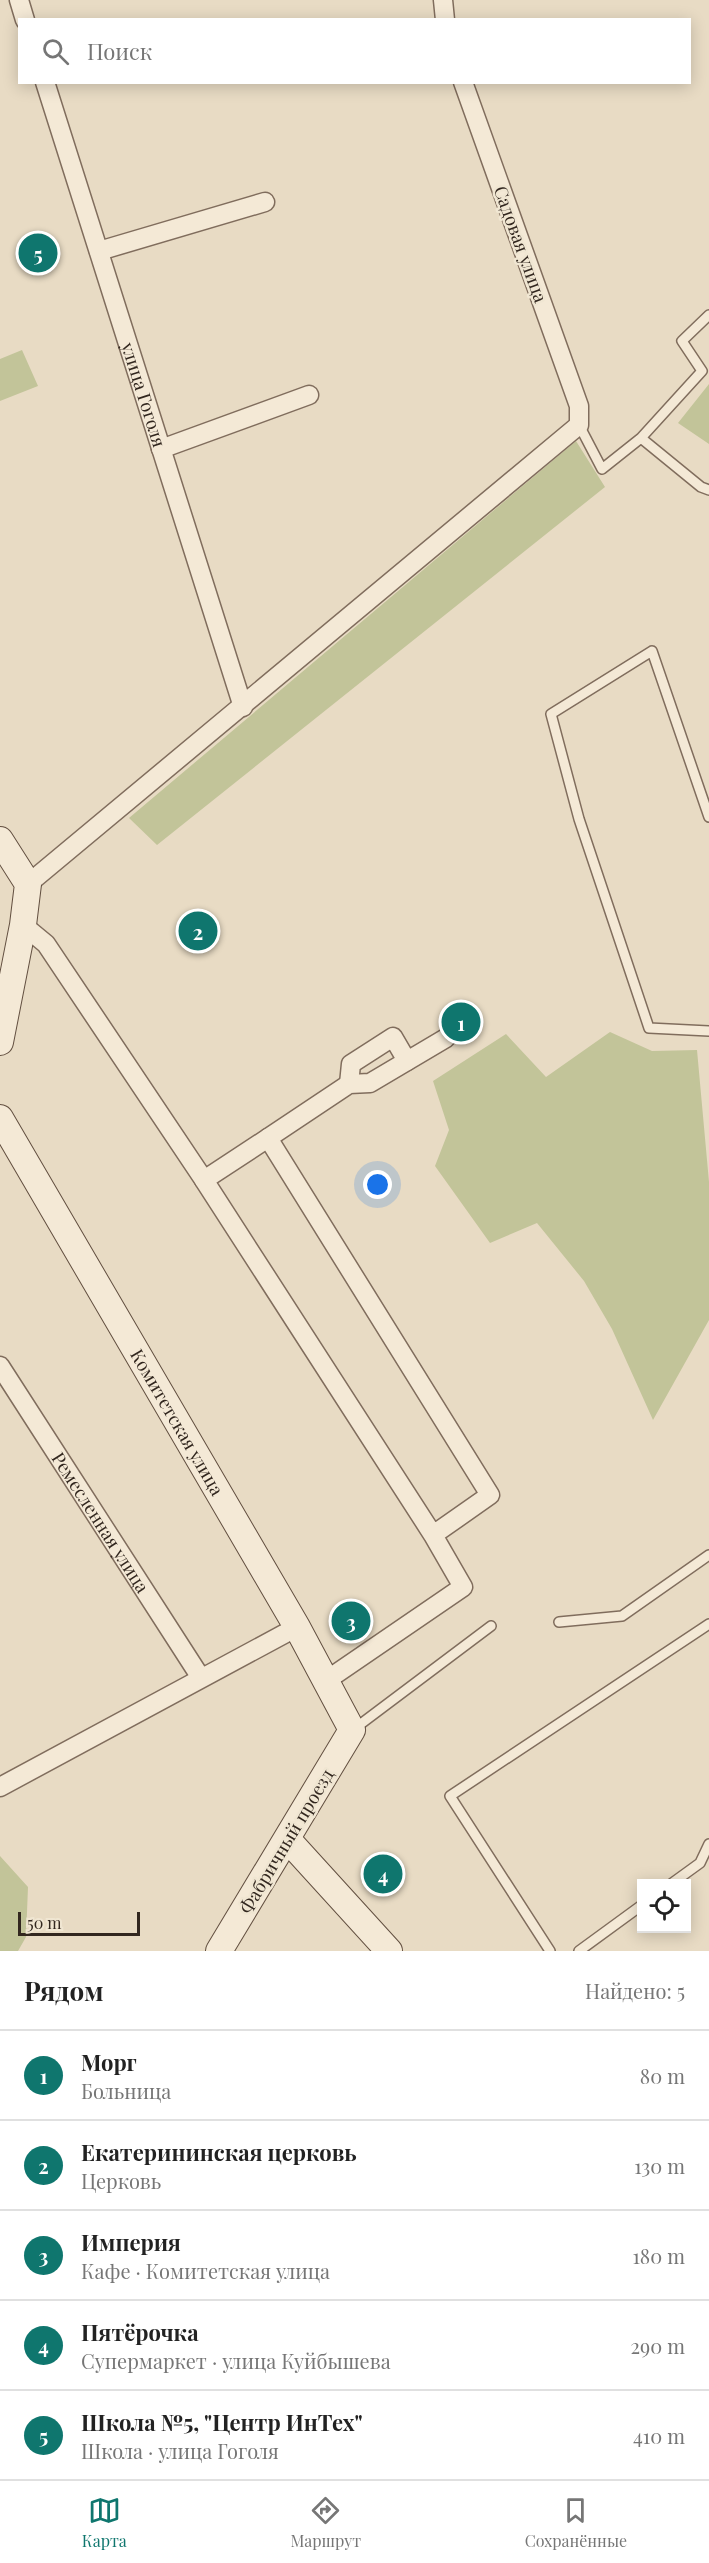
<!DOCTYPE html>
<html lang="ru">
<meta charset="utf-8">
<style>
:root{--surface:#fff;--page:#f2f2f2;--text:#222;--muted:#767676;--line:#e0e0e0;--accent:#0f766e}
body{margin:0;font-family:"Playfair Display",serif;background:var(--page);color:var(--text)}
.controls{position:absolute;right:18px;bottom:18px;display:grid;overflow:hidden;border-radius:0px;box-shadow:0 3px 15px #0003}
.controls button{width:54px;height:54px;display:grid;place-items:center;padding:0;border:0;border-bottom:2px solid var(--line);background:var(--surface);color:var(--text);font:30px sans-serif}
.scale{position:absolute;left:18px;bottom:15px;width:122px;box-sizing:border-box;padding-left:6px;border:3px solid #32271f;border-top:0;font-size:16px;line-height:21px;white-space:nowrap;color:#32271f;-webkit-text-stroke:4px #f0e6d2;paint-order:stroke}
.you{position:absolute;left:378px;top:1185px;width:21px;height:21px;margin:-15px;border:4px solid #fff;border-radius:50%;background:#1a73e8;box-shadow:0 0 0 9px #1a73e833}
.badge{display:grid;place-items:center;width:39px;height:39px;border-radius:50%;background:var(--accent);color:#fff;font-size:20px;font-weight:700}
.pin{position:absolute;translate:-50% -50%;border:3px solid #fff;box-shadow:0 2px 6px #0006}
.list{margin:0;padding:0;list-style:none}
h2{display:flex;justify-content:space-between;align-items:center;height:78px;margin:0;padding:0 24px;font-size:26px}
h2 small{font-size:20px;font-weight:400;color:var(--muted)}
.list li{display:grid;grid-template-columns:39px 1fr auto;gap:18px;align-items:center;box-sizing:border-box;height:90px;padding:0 24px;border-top:2px solid var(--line)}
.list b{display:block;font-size:22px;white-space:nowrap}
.list p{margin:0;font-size:20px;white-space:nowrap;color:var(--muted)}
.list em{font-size:20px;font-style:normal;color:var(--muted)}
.icon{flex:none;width:33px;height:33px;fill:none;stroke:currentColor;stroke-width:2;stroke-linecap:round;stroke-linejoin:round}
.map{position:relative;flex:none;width:709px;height:1951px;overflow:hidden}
.search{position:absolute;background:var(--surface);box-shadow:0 3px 15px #0003;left:18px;right:18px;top:18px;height:66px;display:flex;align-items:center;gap:15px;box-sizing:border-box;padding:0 21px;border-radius:0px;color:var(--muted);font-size:22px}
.sheet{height:528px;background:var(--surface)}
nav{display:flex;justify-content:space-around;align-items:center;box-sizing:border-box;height:84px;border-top:2px solid var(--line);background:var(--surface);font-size:16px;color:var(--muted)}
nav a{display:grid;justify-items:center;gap:3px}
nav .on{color:var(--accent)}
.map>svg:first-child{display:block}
.green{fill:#c2c499}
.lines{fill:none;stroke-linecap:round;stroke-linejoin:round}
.lane-casing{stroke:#806d5d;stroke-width:12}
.street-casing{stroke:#806d5d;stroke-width:21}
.secondary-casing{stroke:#624f40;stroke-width:28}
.lane{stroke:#f4e9d6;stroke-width:9}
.street{stroke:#f4e9d6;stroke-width:18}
.secondary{stroke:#f4e9d6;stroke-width:26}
.labels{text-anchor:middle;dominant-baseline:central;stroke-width:5;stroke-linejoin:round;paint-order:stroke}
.street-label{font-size:18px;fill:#32271f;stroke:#f0e6d2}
</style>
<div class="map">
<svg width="709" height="1951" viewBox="0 0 709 1951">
<rect width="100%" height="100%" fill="#e8dbc4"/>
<!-- green -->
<path class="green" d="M22,350L38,386L0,401V359Z
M709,384V444L678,423Z
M576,441L605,487L157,845L129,818Z
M610,1032L652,1051L697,1050L709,1182V1320L653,1420L612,1329L584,1281L537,1223L490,1243L435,1166L449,1130L433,1081L506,1034L546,1077Z
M0,1856L28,1887L26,1937L18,1951H0Z"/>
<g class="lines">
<!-- lane casing -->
<g class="lane-casing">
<path id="lane" d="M579,425L602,469L641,438L701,487L709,490
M641,438L702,371L682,341L709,315
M709,817L652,651L551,714L579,819L649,1028L709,1031
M559,1622L622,1616L709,1555
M354,1729L491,1626
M671,1884L700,1863L709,1844
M550,1951L450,1796L709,1624
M579,1951L642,1905"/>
</g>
<!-- street casing -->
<g class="street-casing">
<g id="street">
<path d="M19,0L25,20"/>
<path d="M443,0L445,20"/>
<path id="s1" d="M45,82L243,707"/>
<path d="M99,251L265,202"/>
<path d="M161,449L309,395"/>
<path d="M28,884L579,425V406L463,82"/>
<path d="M23,925L46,944L204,1180"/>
<path d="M349,1084L351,1064L393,1037L407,1061"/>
<path d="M268,1138L349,1084L370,1083L446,1038"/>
<path id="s2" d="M0,1366L201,1678"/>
<path d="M327,1680L463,1587L433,1535L490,1495L268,1138L204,1180L433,1535"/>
<path d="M0,1787L297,1627"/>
</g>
</g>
<!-- secondary casing -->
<g class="secondary-casing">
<g id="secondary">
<path d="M0,840L28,884L23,925L0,1042"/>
<path id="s3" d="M0,1118L297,1627L352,1730L219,1951"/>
<path d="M288,1840L389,1951"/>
</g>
</g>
<!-- lane -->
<use href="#lane" class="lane"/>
<!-- street -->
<use href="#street" class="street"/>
<!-- secondary -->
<use href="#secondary" class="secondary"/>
</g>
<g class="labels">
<!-- street labels -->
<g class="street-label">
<text transform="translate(521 244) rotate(70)">Садовая улица</text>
<text stroke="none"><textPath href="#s1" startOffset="328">улица Гоголя</textPath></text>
<text stroke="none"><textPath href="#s3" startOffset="352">Комитетская улица</textPath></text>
<text stroke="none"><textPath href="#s2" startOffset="186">Ремесленная улица</textPath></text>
<text transform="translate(286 1841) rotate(-59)">Фабричный проезд</text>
</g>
</g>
</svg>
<div class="controls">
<button><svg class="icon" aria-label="locate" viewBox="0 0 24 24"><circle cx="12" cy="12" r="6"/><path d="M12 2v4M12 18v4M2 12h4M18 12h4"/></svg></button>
</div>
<div class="scale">50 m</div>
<div class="you"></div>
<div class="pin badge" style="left:461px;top:1022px">1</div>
<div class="pin badge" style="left:198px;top:931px">2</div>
<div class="pin badge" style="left:351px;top:1621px">3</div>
<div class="pin badge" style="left:383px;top:1874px">4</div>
<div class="pin badge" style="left:38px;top:253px">5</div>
<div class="search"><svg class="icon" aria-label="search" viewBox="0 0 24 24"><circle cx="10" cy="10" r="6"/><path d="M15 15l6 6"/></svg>Поиск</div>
</div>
<section class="sheet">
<h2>Рядом<small>Найдено: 5</small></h2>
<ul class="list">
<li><span class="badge">1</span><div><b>Морг</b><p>Больница</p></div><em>80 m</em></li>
<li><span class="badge">2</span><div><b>Екатерининская церковь</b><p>Церковь</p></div><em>130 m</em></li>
<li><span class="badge">3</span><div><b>Империя</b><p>Кафе · Комитетская улица</p></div><em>180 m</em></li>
<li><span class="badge">4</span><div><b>Пятёрочка</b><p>Супермаркет · улица Куйбышева</p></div><em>290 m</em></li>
<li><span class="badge">5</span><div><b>Школа №5, &quot;Центр ИнТех&quot;</b><p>Школа · улица Гоголя</p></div><em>410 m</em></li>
</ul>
</section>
<nav>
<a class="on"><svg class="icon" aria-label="map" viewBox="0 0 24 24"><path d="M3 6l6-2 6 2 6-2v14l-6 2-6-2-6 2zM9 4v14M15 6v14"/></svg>Карта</a>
<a><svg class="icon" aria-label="directions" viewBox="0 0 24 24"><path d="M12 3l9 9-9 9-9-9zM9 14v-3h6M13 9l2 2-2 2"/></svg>Маршрут</a>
<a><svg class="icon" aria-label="saved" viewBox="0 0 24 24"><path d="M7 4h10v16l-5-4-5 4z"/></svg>Сохранённые</a>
</nav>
